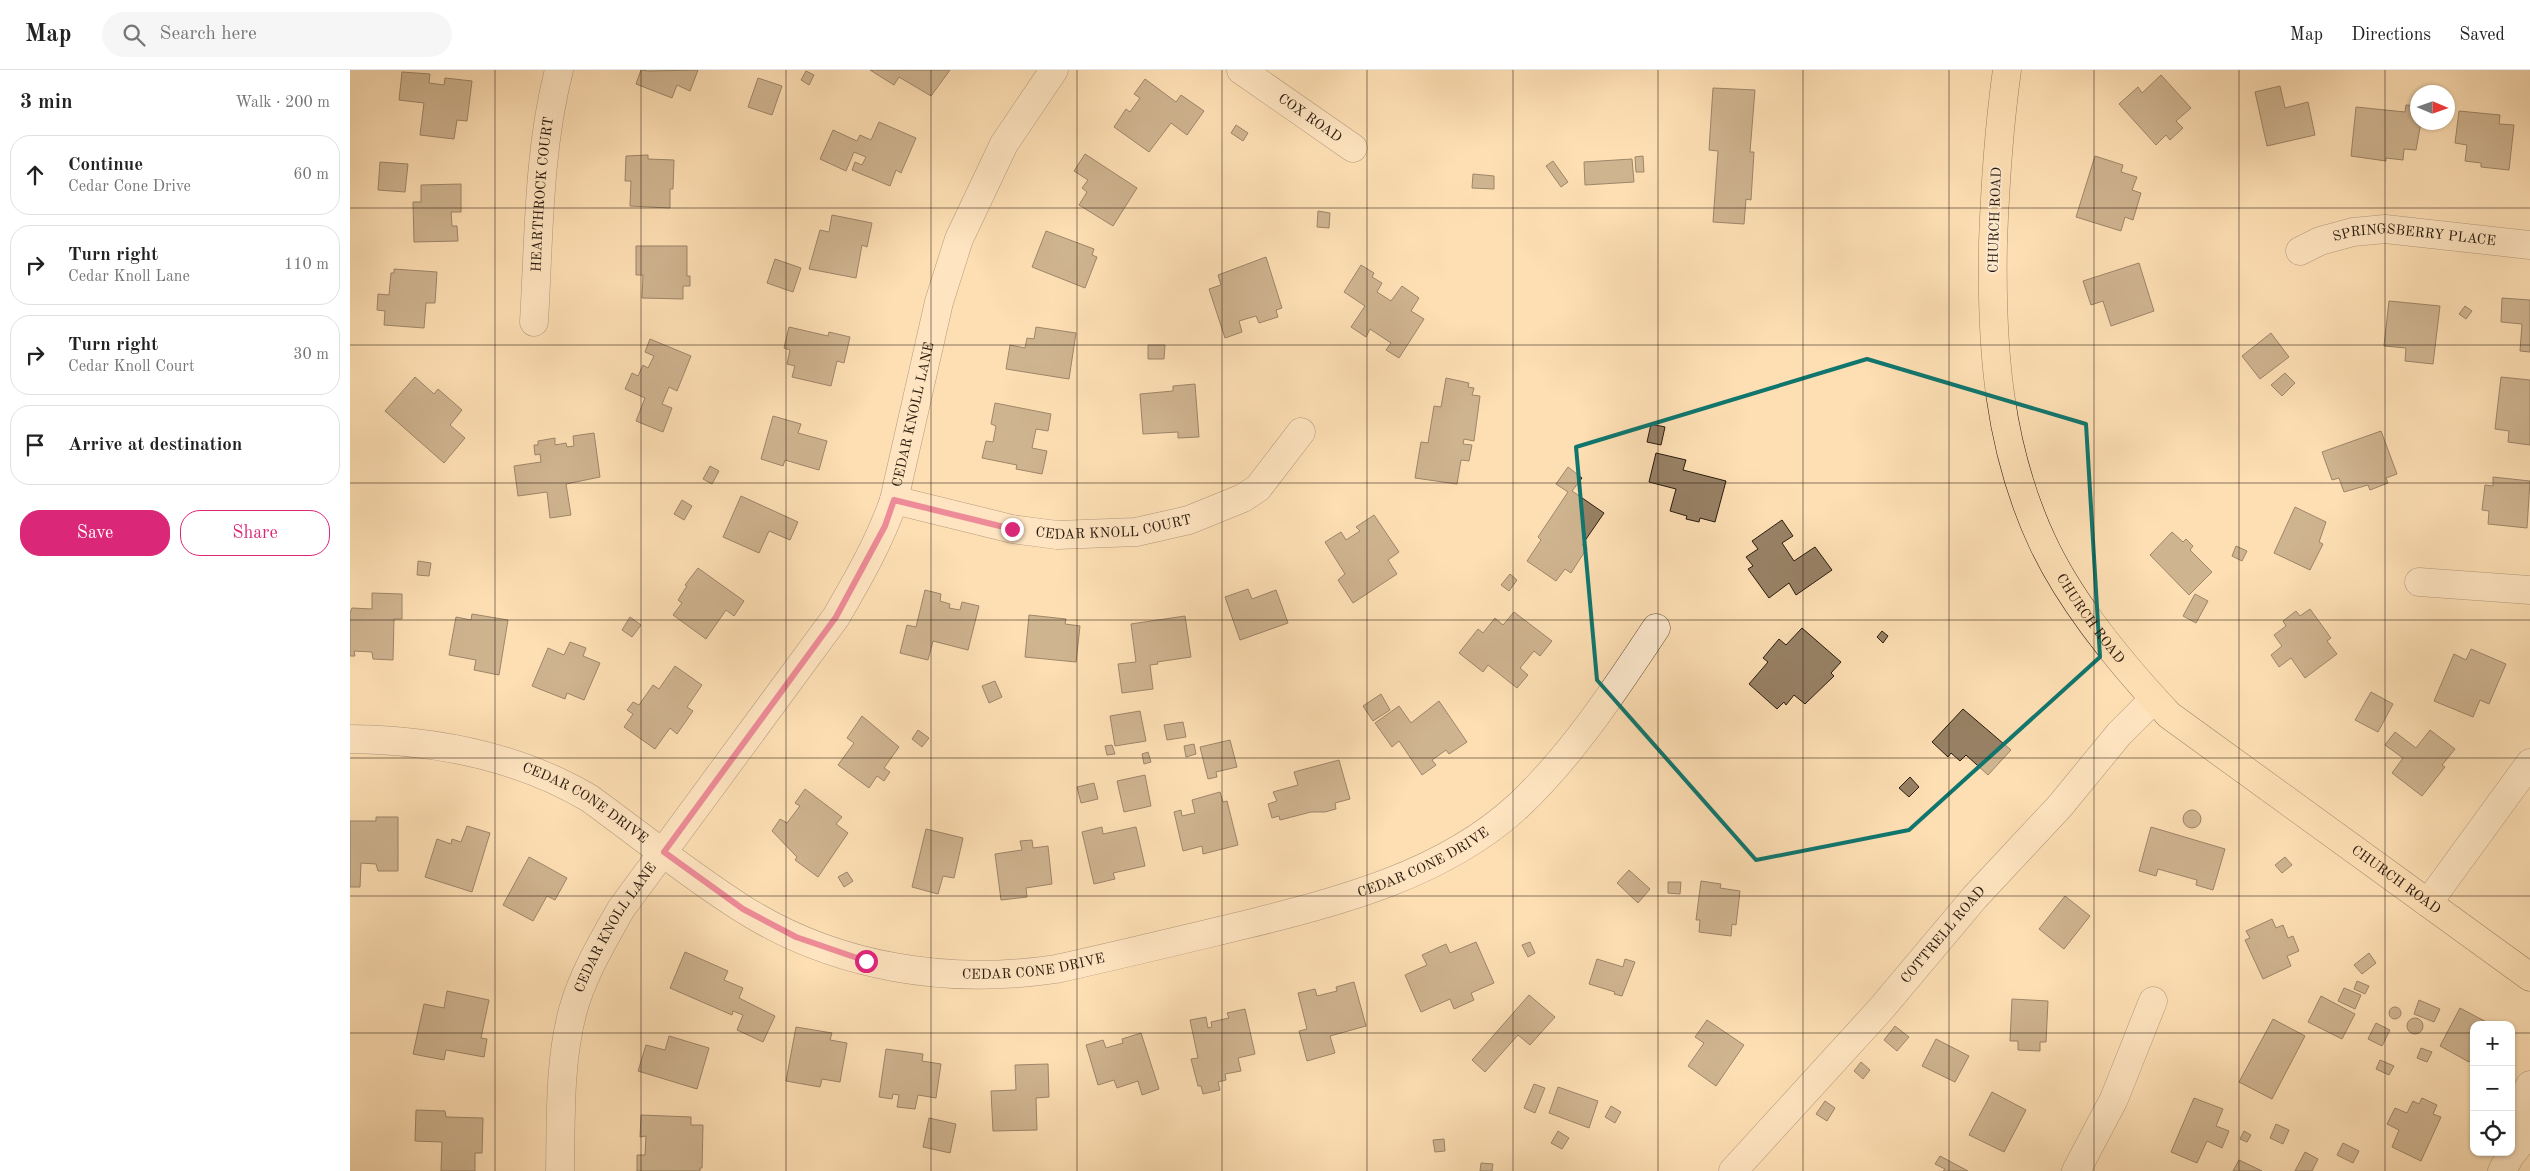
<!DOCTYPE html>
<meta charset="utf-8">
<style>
:root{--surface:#fff;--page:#f6f6f6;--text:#222;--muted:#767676;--line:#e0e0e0;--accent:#db2777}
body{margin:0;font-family:"Old Standard TT",serif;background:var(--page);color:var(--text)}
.controls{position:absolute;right:15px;bottom:15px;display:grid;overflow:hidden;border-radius:10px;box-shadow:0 1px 4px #0004}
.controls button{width:45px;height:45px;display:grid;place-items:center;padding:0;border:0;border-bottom:1px solid var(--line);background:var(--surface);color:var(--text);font:25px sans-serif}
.compass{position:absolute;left:2060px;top:15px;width:45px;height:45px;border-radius:50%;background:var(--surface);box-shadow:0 1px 4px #0004;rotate:92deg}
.stop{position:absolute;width:15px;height:15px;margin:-11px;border:4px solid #db2777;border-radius:50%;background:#fff}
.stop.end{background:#db2777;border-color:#fff;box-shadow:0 1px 5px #0008}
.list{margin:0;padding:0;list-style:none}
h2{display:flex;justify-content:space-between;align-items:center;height:65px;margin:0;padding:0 20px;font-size:21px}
h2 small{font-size:16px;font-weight:400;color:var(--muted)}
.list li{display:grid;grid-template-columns:32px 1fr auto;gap:15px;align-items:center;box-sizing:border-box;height:80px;margin:0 10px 10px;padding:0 10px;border:1px solid var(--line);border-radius:20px}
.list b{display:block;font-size:19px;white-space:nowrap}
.list p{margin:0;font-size:16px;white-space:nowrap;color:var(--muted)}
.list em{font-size:16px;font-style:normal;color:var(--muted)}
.actions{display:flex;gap:10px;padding:15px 20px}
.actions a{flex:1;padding:11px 0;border:1px solid var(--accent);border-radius:20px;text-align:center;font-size:18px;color:var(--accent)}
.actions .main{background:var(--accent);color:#fff}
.icon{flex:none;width:28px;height:28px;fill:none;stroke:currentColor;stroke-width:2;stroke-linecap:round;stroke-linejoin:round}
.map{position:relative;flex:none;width:2180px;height:1101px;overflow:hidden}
header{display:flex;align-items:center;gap:30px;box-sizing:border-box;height:70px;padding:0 25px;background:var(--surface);border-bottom:1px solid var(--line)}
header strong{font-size:24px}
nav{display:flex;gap:28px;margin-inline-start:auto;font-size:18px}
.search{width:350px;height:45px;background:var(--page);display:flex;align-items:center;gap:12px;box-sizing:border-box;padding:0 18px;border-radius:28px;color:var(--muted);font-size:19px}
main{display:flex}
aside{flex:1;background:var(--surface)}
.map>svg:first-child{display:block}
.building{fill:#988165;stroke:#2a1b0f}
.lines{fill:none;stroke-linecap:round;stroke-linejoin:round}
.minor-casing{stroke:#5f4c38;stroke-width:29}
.major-casing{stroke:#2a1b0f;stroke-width:29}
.minor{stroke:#feeace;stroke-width:28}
.major{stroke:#fedfb4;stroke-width:28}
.route{stroke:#db2777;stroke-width:6}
.marked{fill:none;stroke:#0f766e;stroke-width:4;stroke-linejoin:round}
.grid{fill:none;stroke:#2a1b0f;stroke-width:1;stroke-opacity:0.55}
.labels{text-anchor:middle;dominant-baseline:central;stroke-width:4;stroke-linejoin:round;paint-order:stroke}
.street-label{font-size:14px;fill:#2a1b0f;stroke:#feeace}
</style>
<header>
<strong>Map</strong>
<div class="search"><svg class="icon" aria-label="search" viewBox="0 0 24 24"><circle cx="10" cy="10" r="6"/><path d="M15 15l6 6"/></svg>Search here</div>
<nav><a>Map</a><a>Directions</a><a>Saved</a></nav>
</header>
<main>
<aside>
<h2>3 min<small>Walk · 200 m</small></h2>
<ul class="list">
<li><svg class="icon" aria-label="ahead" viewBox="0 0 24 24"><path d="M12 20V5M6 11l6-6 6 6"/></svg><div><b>Continue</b><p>Cedar Cone Drive</p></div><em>60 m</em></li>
<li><svg class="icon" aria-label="right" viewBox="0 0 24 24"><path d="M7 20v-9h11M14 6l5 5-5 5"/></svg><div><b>Turn right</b><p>Cedar Knoll Lane</p></div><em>110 m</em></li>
<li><svg class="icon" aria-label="right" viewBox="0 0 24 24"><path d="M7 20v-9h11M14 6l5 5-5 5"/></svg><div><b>Turn right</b><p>Cedar Knoll Court</p></div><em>30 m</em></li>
<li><svg class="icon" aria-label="arrive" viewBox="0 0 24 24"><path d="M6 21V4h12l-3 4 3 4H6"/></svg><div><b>Arrive at destination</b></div></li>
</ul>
<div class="actions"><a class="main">Save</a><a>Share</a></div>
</aside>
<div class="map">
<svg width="2180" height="1101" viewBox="0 0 2180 1101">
<rect width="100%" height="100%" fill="#fedfb4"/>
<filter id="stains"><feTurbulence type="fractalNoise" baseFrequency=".004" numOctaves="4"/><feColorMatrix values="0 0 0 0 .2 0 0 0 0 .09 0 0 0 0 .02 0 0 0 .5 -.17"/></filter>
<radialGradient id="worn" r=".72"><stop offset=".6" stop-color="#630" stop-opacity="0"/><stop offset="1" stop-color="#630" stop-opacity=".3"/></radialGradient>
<!-- building -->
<path class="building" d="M291,0L298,1L348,0L340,21L327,15L322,28L286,14Z
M520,0H600L581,26L549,7L544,15Z
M456,1L464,5L459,15L451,10Z
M52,2L80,4L79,13L94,15L95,8L122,11L117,51L107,50L104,69L70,65L74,33L49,30Z
M1811,5L1841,38L1826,51L1833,58L1820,70L1816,65L1806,75L1769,34L1788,17L1792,23Z
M408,8L432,16L422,45L398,37Z
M795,9L826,32L831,25L854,41L837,65L821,53L799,82L764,57L776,39L780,42L790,28L784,24Z
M1930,16L1935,38L1958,32L1965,65L1917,76L1905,22Z
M1363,18L1405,20L1400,82H1404L1401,130L1396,129L1394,154L1363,152L1368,81L1359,80Z
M2056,35L2068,36V52H2071L2066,80L2054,79L2053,90L2036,88V91L2001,86L2006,37L2055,42Z
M2109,41L2150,45L2149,54L2164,55L2159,100L2131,97V93L2115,91L2117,75L2105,73Z
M529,52L566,68L551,103L546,100L540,116L502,100L505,92L512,95L516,87L504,82L496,101L470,89L483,60L507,71L510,65L521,70Z
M886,55L898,63L893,71L881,63Z
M735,84L787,118L763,156L729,135L737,122L732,118L738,110L724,101Z
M298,85V89L324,90L323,119H320V138L280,136L281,111H275L276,86Z
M1293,86L1294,102H1286L1285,87Z
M1745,86L1773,95L1771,102L1787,107L1782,120L1791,123L1783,150L1775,147L1771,161L1726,147Z
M1282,89L1284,112L1235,115L1234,92Z
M1203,91L1218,112L1211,117L1196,96Z
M30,92L58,94L55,122L28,120Z
M1123,104L1144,106V119L1122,118Z
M111,114V142H101L102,156H107L108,171L64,172L63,132H71V115Z
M968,141L980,143L979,158L967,157Z
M482,145L522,153L517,177L512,175L506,208L459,199L470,160L479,162Z
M696,161L744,179L742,185L747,187L735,218L682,197Z
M286,176H337V206H340V216H333V229L292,228L293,205H286Z
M916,187L932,238L926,240L928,247L909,253L906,246L889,251L892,262L875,268L859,219L871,215L868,205Z
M425,189L451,198L443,222L417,213Z
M1789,193L1804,241L1761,256L1753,231L1741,235L1733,211Z
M1011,195L1024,203L1022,207L1032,213L1027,222L1041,231L1052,216L1069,228L1061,241L1074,249L1049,288L1036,280L1041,273L1020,259L1016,267L1001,257L1015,236L994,222Z
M44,199L87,202L85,233H76L74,258L34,255L35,241L27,240L28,224L39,225L41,203H44Z
M2152,228L2180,230V282L2170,281L2172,254L2151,252Z
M2039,231L2090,236L2083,294L2055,291L2056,278L2034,276Z
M2115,236L2122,241L2116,249L2109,244Z
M439,257L478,266L479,262L500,267L494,293L487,291L481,316L442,307L445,296L437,294L440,280L434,278Z
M686,257L726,263L719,309L656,299L660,275L675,278L677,268L684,269Z
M1921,263L1939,287L1910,309L1892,286Z
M300,269L341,286L327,321L319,317L312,334L322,338L313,362L286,351L295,328L275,319L282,303L288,306L293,295L298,298L304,286L295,282Z
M798,275H815L814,289H798Z
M1935,303L1945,313L1932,326L1921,315Z
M65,307L84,324L88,319L112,340L100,355L115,368L94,393L35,341Z
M2151,307L2180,310V375L2158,372L2159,361L2145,359Z
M1096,308L1119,313L1118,317L1124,318L1122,325L1130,326L1124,371L1114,369L1113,374L1122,375L1119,391L1111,390L1107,414L1065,408L1071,372L1078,373L1084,336L1091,337Z
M845,314L849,367L828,368V362L793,364L790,324L823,321V316Z
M645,333L701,344L698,361L686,359L682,378L697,381L692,404L666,399L667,395L632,388L636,371L643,372L646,356L641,354Z
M423,346L451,354L448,363L477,371L469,400L435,390L433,396L411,389Z
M1301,354L1315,357L1311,375L1297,372Z
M2031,361L2047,404L2036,408L2038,413L2020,420L2018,415L1994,422L1989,408L1982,410L1972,382Z
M244,363L250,407L216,414L221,445L200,448L197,422L168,426L164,396L191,392L190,384L185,385L184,375H188V371L205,368V375L216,373L217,377L224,376L223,366Z
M1306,383L1336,390L1333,400L1376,411L1365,452L1350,448L1349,452L1336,449L1337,446L1320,441L1326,419L1299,412Z
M360,396L369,401L362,414L353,409Z
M1218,397L1232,408L1222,421L1254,443L1232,475L1237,478L1221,503L1215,499L1206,511L1177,491L1191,470L1188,467L1218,422L1206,414Z
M2143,407L2180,411L2177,458L2138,454L2139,441L2132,440L2135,415L2143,416Z
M391,426L448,452L440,470L419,461L409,483L373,467Z
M332,430L342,436L334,450L324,444Z
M1945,437L1976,452L1969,472L1973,474L1960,500L1924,483Z
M1024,445L1049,482L1038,490L1047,504L1003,533L988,510L995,504L975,472L991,462L996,470L1010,461L1006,457Z
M1432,450L1443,466L1432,473L1444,491L1465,477L1482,500L1446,525L1439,513L1419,528L1398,499L1403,496L1396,487L1408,479L1402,471Z
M1822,462L1833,472L1836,469L1843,476L1840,480L1862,502L1839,525L1800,485Z
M1886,476L1897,481L1892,491L1882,486Z
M68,491L81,493L79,506L67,505Z
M348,498L394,531L384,546L376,540L356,569L323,545L332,533L328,530L337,516L335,515Z
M1160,504L1167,510L1159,521L1151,515Z
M898,519L902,529L926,520L938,553L890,570L875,527Z
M575,520L591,524L590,531L600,534L599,538L610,540L612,532L629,536L618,580L583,571L578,590L550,583L557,555L566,557Z
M22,523L52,524V549H44L43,590L23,589L22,582L4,581L5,586H0V543L2,538L22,539Z
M1845,524L1858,531L1846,553L1833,546Z
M1960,539L1981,568L1977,571L1987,584L1955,608L1941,588L1929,597L1921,585L1932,576L1924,565L1936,556L1933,551L1946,541L1950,546Z
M1164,542L1202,571L1190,586L1184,581L1170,598L1178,605L1167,618L1138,595L1133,602L1109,583L1128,559L1133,563L1145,548L1153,555Z
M122,544L158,550L149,605L124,600L126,590L99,585L106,547L121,550Z
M679,545L716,549L715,554L730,556L726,592L675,587Z
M835,546L841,587L807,592L808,594L800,595L803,619L772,623L768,594L786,592L781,554Z
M280,547L291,555L282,567L272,560Z
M1452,558L1491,592L1481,603L1484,606L1455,634L1444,625L1436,635L1434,632L1427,639L1399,614L1418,592L1413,588L1429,569L1436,575Z
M1532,561L1538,566L1533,573L1527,567Z
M220,572L236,578L233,586L250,593L234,630L217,623L215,629L182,616L198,578L214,585Z
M2121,579L2156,594L2139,634L2130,630L2123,647L2084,631L2104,584L2116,590Z
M325,596L352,615L337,637L343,641L327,664L320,658L305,679L274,657L283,644L277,640L283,632L289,635L303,615L309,619Z
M645,611L652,627L639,633L632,616Z
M2021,622L2043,634L2028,662L2005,650Z
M1031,624L1040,640L1023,651L1013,636Z
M1089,631L1117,672L1099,684L1096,680L1082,690L1086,695L1072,705L1049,671L1042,677L1025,653L1049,636L1061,653Z
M1613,639L1661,680L1638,705L1616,685L1610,691L1601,683L1598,687L1582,672Z
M790,641L796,671L765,676L760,646Z
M512,646L549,677L534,698L540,702L534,711L527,706L519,718L488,695L504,673L497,668Z
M833,652L836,667L817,670L814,655Z
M568,660L579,668L572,677L562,669Z
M2080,660L2105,679L2092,695L2095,697L2072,726L2042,703L2053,688L2035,675L2045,662L2066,678Z
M880,670L887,697L866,702L867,707L858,709L850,677Z
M844,674L846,684L836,687L834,676Z
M762,675L765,684L757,685L755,676Z
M798,682L801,692L794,694L792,684Z
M989,690L1000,729L985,733L986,739L975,742H961L930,750L929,746L922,748L918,734L927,731L923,722L948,715L944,702Z
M795,705L801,736L774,742L767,711Z
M1560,707L1569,717L1559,727L1549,718Z
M744,713L748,729L731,733L727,717Z
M455,719L492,747L486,754L498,763L468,807L445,790L447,787L422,761L430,749L437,753L450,736L445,733Z
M870,722L873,732L877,731L888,775L853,784L852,776L833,781L824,742L831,740L832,746L845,743L842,730Z
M1833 749a9 9 0 1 1 18 0a9 9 0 1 1-18 0Z
M26,747H48V801H28L26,794L11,793L10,817H0V751H26Z
M117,756L140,763L122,822L75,807L87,769L101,774L102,769L111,772Z
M752,757L753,764L786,757L795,796L763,803L765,809L744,814L732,762Z
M1801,757L1875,779L1863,820L1846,815L1847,810L1808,799L1806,806L1789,801Z
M576,759L613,768L604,808L593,806L588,824L562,817Z
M682,770L683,778L698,776L702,814L676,818L677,827L651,830L645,784L672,780L670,771Z
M179,787L217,808L205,830L197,826L183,851L153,835Z
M1935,787L1942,795L1932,803L1925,795Z
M1279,800L1300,819L1288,833L1267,813Z
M497,802L503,811L494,817L488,807Z
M1351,811L1371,814L1370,818L1390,821L1386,855L1382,854L1381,866L1349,862L1350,850H1346Z
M1318,812H1331L1330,824L1318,823Z
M1715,826L1740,846L1714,879L1689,859Z
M1922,849L1926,858L1933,855L1938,868L1943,866L1949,881L1937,886L1941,896L1913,909L1895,870L1900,868L1896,861Z
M1126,872L1144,913L1121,923L1124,930L1104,939L1100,929L1071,942L1055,905L1077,895L1072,885L1096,874L1100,883Z
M1180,872L1185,883L1178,887L1172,875Z
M335,882L378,901L374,910L393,918L389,928L425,946L413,972L387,960L393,945L383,941L382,945L320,918Z
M2019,883L2026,893L2012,904L2004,895Z
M1247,889L1273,897L1275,889L1285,892L1272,926L1264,924L1265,922L1239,914Z
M2007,911L2019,916L2015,924L2004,919Z
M1004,912L1016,956L980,966L985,983L957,991L949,961L957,959L948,923L965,919L967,926L987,921L986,917Z
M1994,918L2011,925L2005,939L1988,931Z
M97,921L139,930L131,968L137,969L134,987L96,980L94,990L63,984L74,934L94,938Z
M1179,925L1205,947L1180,975L1168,965L1135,1002L1122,990Z
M1971,926L2005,944L1992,969L1958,952Z
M1662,929L1698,931L1696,972H1690V981L1668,980V971H1660Z
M2069,930L2090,939L2084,952L2064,944Z
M2039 943a6 6 0 1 1 12 0a6 6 0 1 1-12 0Z
M2110,938L2140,954L2124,955V984L2119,992L2090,976Z
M895,939L905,984L888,988L891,1001L875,1004L876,1010L868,1012L870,1020L853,1024L851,1016H848L841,989L848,988L840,950L856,947L858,958L862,957L861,952L879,948L877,943Z
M2057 956a8 8 0 1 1 16 0a8 8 0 1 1-16 0Z
M1923,949L1955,966L1922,1029L1889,1012Z
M1357,950L1394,975L1366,1016L1338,996L1354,973L1345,967Z
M2026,953L2040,960L2032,976L2018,969Z
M1545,956L1559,967L1547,981L1534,970Z
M446,957L482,963L480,970L497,973L490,1012L472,1009L470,1017L436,1011Z
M791,963L809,1019L792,1025L788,1011L767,1018L764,1010L748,1015L736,975L753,970L756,978L773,973L772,969Z
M319,966L359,978L347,1019L288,1001L296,975L315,980Z
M1586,969L1619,986L1605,1012L1572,996Z
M2071,978L2082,982L2077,992L2067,988Z
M536,979L573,984L572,991L591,994L586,1028L568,1025L565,1039L547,1037L549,1025L543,1024L542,1029L529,1027Z
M2030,990L2044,996L2039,1005L2026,999Z
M1511,992L1520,1000L1513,1009L1504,1001Z
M698,994L699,1027L686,1028L687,1060L643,1061L641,1021L666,1020L665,995Z
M1184,1014L1195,1018L1185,1043L1174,1038Z
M1208,1017L1248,1031L1239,1058L1199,1043Z
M1642,1022L1676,1040L1654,1082L1619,1065Z
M1844,1028L1873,1039L1866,1056L1879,1061L1872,1078L1857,1071L1847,1093L1821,1082Z
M2072,1028L2087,1035L2083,1044L2091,1047L2071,1091L2042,1077L2049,1060L2037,1054L2045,1038L2057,1043L2063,1031L2069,1034Z
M1475,1031L1485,1038L1477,1051L1466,1044Z
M1261,1036L1271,1042L1265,1053L1255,1047Z
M66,1040L95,1041L96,1047L133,1048L132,1083H125V1101H91L92,1072L65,1071Z
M291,1045L341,1047V1055H353L352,1098H350V1101H287V1085H295L296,1066L290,1067Z
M579,1048L606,1054L600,1083L573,1077Z
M1926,1054L1939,1060L1933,1074L1920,1068Z
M1208,1061L1219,1068L1212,1079L1201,1073Z
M1894,1061L1901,1065L1897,1072L1890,1069Z
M1094,1069L1095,1081L1085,1082L1083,1070Z
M1993,1073L2009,1081L2003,1093L1987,1085Z
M1955,1082L1968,1089L1962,1101H1945Z
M1590,1086L1618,1101H1593L1595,1099L1585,1094Z
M1889,1090L1912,1101H1883Z
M1131,1093L1143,1094L1142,1101H1130Z"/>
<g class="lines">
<!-- minor casing -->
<g class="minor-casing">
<g id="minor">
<path id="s1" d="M891,0L1003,78"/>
<path id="s2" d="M1950,181L1970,171L2003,162L2035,159L2180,175"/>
<path id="s3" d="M184,252C189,168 188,81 209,0"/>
<path id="s4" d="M544,430L662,459L707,465L786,462L839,450L893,428L908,418L951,362"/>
<path d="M2069,512L2180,520"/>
<path id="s5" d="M0,669C84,670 166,685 239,728C290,765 339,805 393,839C486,898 599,915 706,899C769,885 831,870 894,855C990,831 1093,805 1168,736C1223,684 1264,621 1306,558"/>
<path d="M2078,833L2180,693"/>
<path d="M2161,1079L2170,1034L2180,1015"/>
<path id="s6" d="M210,1101C211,1047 209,992 223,940C233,904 253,871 271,839L486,547C508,509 530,471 544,430L589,232L609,169L654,74L704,0"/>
<path id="s7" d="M1383,1101L1530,940L1625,827L1710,736L1769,664L1804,629"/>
<path d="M1726,1101L1764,1029L1803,931"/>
<path d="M2152,1101L2160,1086L2176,1066"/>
</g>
</g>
<!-- major casing -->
<g class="major-casing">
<g id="major">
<path id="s8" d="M1657,0C1649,57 1645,115 1643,173C1641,277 1648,376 1692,471C1721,534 1772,595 1819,645L2180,907"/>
</g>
</g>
<!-- minor -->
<use href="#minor" class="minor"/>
<!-- major -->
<use href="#major" class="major"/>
</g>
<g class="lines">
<!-- route -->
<path class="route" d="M516,891L446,867L393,839L314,782L486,547L535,456L544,430L662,459"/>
</g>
<!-- marked area -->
<path d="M0 0H2180V1101H0ZM1517,289L1736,354L1750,587L1559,760L1406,790L1247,610L1226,377Z" fill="#fedfb4" fill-opacity=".55" fill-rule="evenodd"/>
<path class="marked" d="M1517,289L1736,354L1750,587L1559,760L1406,790L1247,610L1226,377Z"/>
<!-- grid -->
<path class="grid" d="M145,0V1101M291,0V1101M436,0V1101M581,0V1101M727,0V1101M872,0V1101M1017,0V1101M1163,0V1101M1308,0V1101M1453,0V1101M1599,0V1101M1744,0V1101M1889,0V1101M2035,0V1101M0,138H2180M0,275H2180M0,413H2180M0,550H2180M0,688H2180M0,826H2180M0,963H2124M2161,963H2180"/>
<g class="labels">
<!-- street labels -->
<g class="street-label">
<text stroke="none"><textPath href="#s1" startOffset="84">COX ROAD</textPath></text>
<text stroke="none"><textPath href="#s3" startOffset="128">HEARTHROCK COURT</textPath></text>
<text transform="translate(1645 150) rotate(-88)">CHURCH ROAD</text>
<text stroke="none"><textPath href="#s2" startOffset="118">SPRINGSBERRY PLACE</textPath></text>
<text stroke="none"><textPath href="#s6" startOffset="855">CEDAR KNOLL LANE</textPath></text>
<text stroke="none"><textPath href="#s4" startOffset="224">CEDAR KNOLL COURT</textPath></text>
<text stroke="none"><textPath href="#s8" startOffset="570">CHURCH ROAD</textPath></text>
<text stroke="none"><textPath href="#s5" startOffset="248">CEDAR CONE DRIVE</textPath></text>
<text stroke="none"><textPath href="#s5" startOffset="1148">CEDAR CONE DRIVE</textPath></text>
<text stroke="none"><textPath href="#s8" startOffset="975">CHURCH ROAD</textPath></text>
<text stroke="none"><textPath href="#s6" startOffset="255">CEDAR KNOLL LANE</textPath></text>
<text stroke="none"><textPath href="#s7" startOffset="316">COTTRELL ROAD</textPath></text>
<text stroke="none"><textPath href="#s5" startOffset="742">CEDAR CONE DRIVE</textPath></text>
</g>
</g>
<rect width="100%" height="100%" filter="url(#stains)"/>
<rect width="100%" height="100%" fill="url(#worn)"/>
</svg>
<div class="controls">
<button>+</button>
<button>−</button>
<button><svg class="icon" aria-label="locate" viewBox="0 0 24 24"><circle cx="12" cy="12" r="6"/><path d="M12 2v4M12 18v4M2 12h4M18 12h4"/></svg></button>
</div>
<svg class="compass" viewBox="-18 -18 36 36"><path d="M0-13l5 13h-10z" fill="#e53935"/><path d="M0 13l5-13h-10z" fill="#767676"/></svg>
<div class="stop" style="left:516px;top:891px"></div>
<div class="stop end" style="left:662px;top:459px"></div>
</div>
</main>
